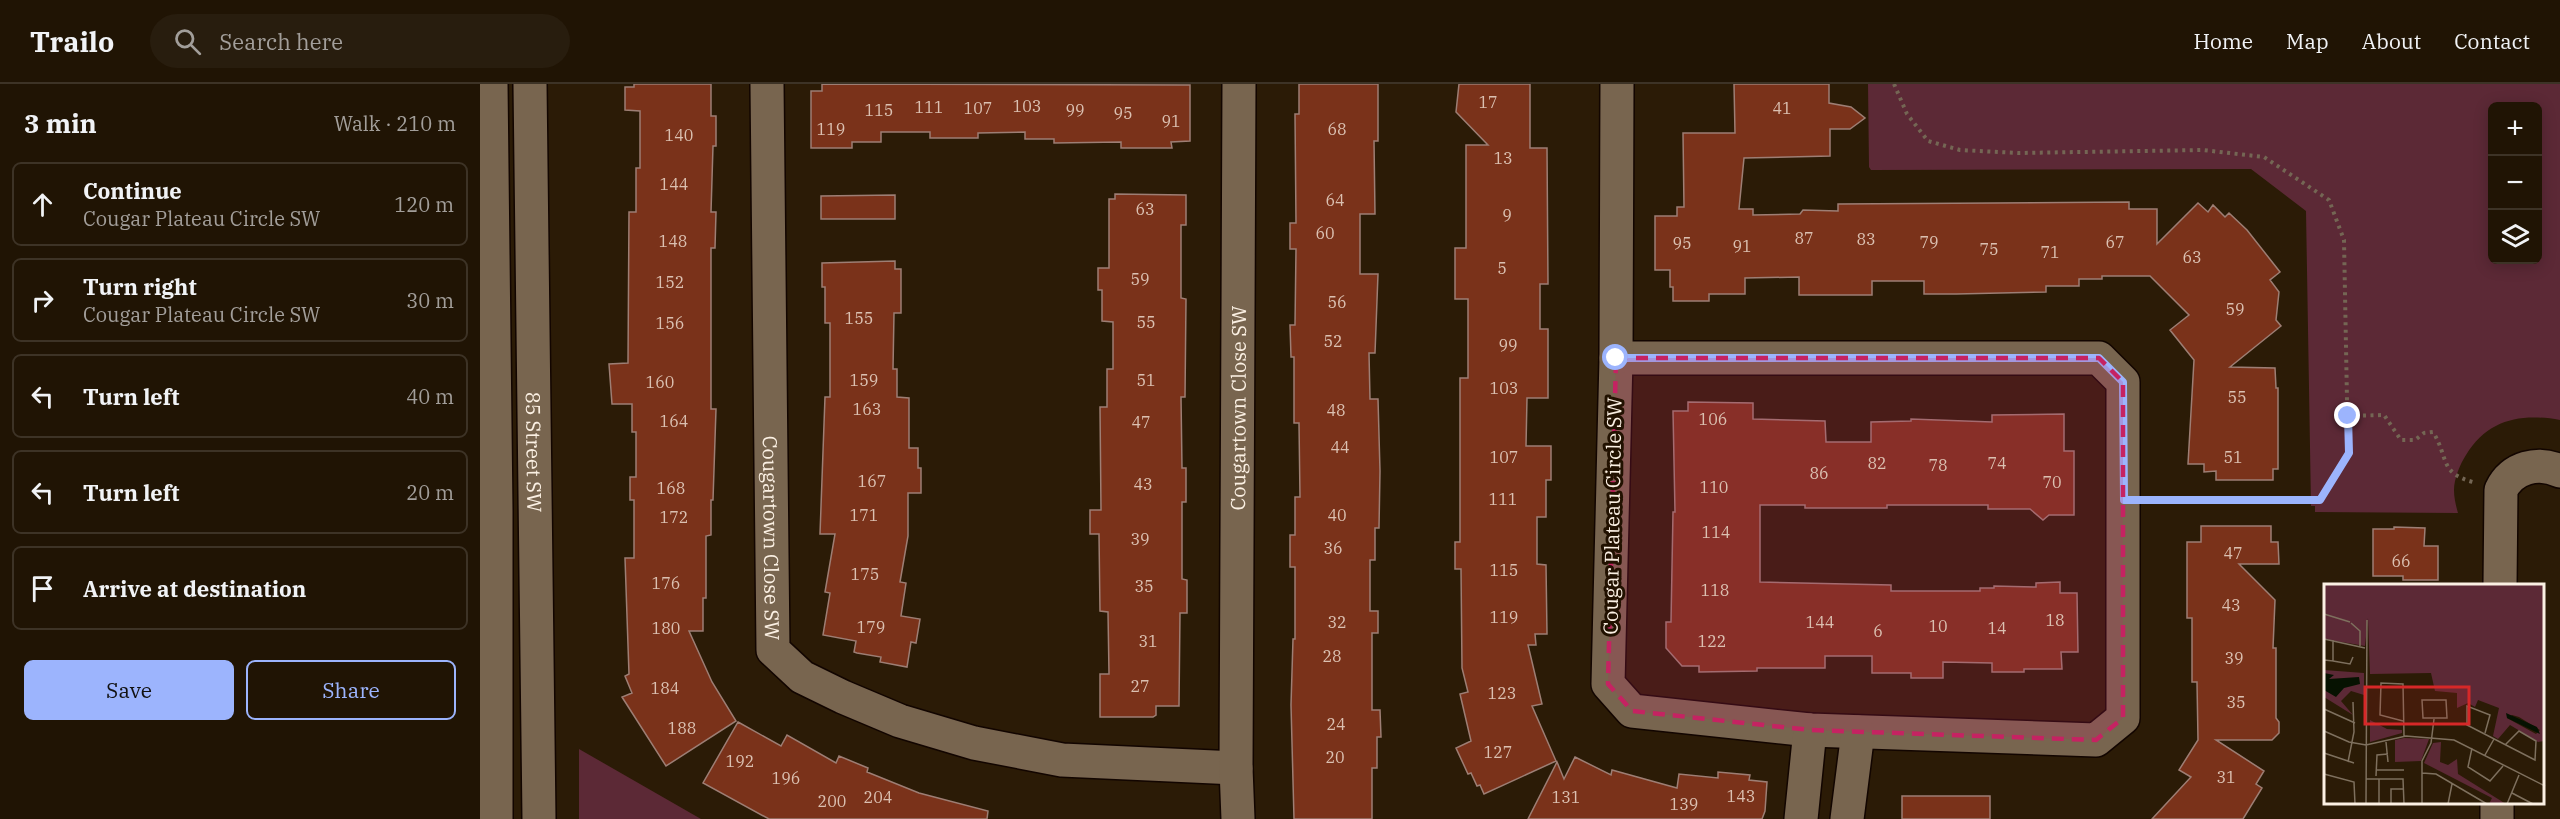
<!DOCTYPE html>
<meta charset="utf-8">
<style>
:root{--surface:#201404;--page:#281d0e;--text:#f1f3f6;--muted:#a29e9a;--line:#3d3326;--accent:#9cb4fd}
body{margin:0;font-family:"IBM Plex Serif",serif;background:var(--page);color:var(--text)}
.controls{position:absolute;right:18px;top:18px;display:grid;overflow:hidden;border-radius:9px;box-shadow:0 3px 15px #0003}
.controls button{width:54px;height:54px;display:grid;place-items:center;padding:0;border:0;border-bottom:2px solid var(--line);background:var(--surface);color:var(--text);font:30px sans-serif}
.stop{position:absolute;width:18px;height:18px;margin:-14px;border:4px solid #9cb4fd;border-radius:50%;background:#fff}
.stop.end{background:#9cb4fd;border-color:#fff;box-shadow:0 2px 6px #0008}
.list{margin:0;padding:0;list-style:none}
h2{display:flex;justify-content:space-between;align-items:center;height:78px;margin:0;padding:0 24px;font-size:26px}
h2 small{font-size:20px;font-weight:400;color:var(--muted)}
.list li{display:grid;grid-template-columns:39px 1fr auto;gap:18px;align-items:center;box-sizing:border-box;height:84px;margin:0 12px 12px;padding:0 12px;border:2px solid var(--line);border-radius:9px}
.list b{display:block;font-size:22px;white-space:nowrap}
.list p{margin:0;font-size:20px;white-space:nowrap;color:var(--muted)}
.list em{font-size:20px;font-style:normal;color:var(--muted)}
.actions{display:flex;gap:12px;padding:18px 24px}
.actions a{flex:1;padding:14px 0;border:2px solid var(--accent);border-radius:9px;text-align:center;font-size:21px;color:var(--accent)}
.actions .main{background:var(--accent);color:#111}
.icon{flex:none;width:33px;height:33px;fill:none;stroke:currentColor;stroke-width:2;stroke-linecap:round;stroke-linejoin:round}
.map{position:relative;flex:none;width:2080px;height:735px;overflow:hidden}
header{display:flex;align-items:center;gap:36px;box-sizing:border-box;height:84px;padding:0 30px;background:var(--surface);border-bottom:2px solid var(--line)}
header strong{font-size:28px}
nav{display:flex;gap:33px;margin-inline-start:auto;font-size:21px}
.search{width:420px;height:54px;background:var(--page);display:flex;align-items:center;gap:15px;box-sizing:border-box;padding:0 21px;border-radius:33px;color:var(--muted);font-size:22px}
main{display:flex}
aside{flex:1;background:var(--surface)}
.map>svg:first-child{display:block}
.green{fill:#5c2936;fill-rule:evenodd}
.building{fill:#7a321a;stroke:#9d7e74;stroke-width:1.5}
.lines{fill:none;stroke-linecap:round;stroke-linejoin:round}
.minor-casing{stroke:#120500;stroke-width:36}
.path{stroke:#746654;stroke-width:4;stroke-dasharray:3 4.5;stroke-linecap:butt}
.minor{stroke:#78654f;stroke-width:33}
.route{stroke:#9cb4fd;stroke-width:8}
.marked{fill:#c52362;fill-opacity:0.2;stroke:#c52362;stroke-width:4.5;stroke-dasharray:12 8;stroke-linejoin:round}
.labels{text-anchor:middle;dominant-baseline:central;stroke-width:6;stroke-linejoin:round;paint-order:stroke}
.number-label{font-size:16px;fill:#dbc0b1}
.street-label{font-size:20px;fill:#fbf0e3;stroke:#211100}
.inset-road{fill:none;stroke:#7e705e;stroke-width:1.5}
.view{fill:#d62828;fill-opacity:0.15;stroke:#d62828;stroke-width:3}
.inset-edge{fill:none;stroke:#fbf0e3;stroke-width:3}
</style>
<header>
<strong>Trailo</strong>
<div class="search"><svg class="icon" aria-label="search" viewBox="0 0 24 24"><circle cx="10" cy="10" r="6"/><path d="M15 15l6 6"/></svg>Search here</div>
<nav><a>Home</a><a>Map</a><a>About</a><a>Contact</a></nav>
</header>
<main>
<aside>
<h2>3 min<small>Walk · 210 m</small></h2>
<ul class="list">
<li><svg class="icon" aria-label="ahead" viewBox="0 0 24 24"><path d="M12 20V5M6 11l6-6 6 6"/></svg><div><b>Continue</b><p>Cougar Plateau Circle SW</p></div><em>120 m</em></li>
<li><svg class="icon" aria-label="right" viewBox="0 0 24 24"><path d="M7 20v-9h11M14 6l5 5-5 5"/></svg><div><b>Turn right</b><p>Cougar Plateau Circle SW</p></div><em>30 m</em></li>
<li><svg class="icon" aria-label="left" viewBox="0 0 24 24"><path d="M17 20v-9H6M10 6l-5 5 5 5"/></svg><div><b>Turn left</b></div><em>40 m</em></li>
<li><svg class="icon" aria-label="left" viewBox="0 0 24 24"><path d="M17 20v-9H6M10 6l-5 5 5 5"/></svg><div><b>Turn left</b></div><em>20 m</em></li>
<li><svg class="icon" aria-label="arrive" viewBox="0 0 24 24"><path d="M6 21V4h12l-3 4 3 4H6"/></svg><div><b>Arrive at destination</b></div></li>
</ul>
<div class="actions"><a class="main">Save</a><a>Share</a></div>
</aside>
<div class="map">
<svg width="2080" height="735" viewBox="0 0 2080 735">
<rect width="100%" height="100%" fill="#2b1b06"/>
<!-- green -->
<path class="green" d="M1388,0H2080V336C2041,329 2008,335 1986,371C1980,380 1974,395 1974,406C1974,414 1976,422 1978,429L1835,428V422H1831L1826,127L1771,85L1391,86L1389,83ZM2058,22V176H2012V22Z
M99,665L221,735H99Z"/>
<!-- building -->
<path class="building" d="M154,0H231V32H236V62H233L231,128H236L235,164H231V325H236L233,416H231V451L226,452V514H223V547H209L232,598L256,637L186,682L142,613L152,609L145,592L149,590L145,474H154V416H150V393H156V348H152V320H132L129,280L148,279L149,128H156V84H160V27L145,26V3H154Z
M342,0L710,1V57L691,58L692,64H641V58L574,59V55H545V48L498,49V54H450V48H401V58H372V64H331V7H342Z
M819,0H898V57H894L895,130H880V190H898L895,269H889L890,315H898L900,387L899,444H895V476H890V527H898V549H892V626H900L901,653H897V684H892V735H814L811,621L813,555H815V483H810V451H815V413H820L819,339H814V273H811L810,241H815L816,165H810V139H816L815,30H819Z
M979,0H1050V64H1067L1068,200H1060V245H1068V314H1047L1046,362H1071V396H1066V433H1057V480L1066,481L1067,550H1055L1056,561H1048L1062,620L1052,622L1076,677L1004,710L1000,701L997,702L991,689L988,690L976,664L991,657L980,610L988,608L982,584L981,485H975V458H980V294H988V215H975V164H986V61H1008L976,28Z
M1254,0H1349V19L1371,23L1385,34L1370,45H1350V72L1264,74L1259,125H1273V131L1320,130L1323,126L1358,127V120L1649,118V125H1677V160L1718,119L1728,128L1733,121L1745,133L1749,129L1767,146L1800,188L1790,196L1799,208L1796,236L1801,242L1750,283L1795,284L1796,304H1798V385H1793V396H1736V387L1724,388V380H1708L1714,276L1690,246L1709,231L1670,192H1622V195H1599V202H1566V208L1476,210H1444V197H1392V211H1319V193L1265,194V210H1229V217H1193V203H1190V186H1175V132H1197V123H1204L1203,49H1255Z
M635,110L706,111V141H701V214L706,215L705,313H701L702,384H706V418H702V495L707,496V529H700L699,622H676V631L673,633H620V590H629L628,528L620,527L619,450H610V426H621L620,323H627V285H633V238L622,237V206H618V184H629V115H635Z
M415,111V135H341V112Z
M415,177V185H421V229H414L413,285H417V313L429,314V364H438V384H441V409H428V452L420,498L426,499L421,532L440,535L436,559L431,558L427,583L400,578L401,573L377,569L374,568L376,557L343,551L350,509L345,508L355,450H340L345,313H350V239H345V203H342V179Z
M1208,318L1273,319V335L1345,337L1346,358H1391V338L1431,337V335L1512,338V331L1584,330V367H1594V431H1569L1563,436L1550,425H1508V421H1407V424H1325V421H1280V498L1411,501V507H1500V504H1514V502L1556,503V499L1580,498V509H1597L1598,568H1581L1582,585H1544V588H1512V579L1463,578V594H1431V589H1392V572H1345V584H1277V587L1219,588V582H1202L1186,564V538H1191L1193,428H1195L1193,327H1208Z
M1721,442H1791V458H1798L1799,480H1759L1795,516L1793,564H1796V634L1799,638V649L1792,656H1736L1784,687L1776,700L1782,704L1763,735H1672L1711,693L1699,686L1718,656L1717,598H1712V534H1707V458H1721Z
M1914,443L1945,444L1944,462H1958V496H1923V492H1893V445H1914Z
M258,638L301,662L307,651L356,679L359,672L388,684L387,688L439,709L508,727L507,735H289L223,699Z
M1095,673L1131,691L1132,686L1197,704L1199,690L1238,694V688L1270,691L1269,696L1287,698L1285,727L1282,735H1048L1077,678L1084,695Z
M1422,712H1510V735H1422Z"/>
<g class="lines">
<!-- minor casing -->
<g class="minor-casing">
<g id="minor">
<path d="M11,0L16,427V735"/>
<path id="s1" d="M50,0L59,735"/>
<path id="s2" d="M287,0L293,566L322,593L363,613L420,637L494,659L582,676L756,684"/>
<path d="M1136,274H1619L1643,298V634L1616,656L1330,646L1152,627L1128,600Z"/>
<path d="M1136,274L1137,0"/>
<path d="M2020,501L2021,406C2032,383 2058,377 2080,387"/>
<path id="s3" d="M758,735L756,684L759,0"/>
<path d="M1321,735L1330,646"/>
<path d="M1367,735L1378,648"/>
<path d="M2017,735V718"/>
</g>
</g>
<!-- path -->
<path class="path" d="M1414,0L1427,30L1448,57L1480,66L1539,69L1723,66L1784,73L1849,116L1864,156L1868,369L1840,416H1675
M1868,332L1904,331L1921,356H1935L1944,349L1953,348C1969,374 1959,389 1993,398"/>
<!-- minor -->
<use href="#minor" class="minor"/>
</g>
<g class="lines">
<!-- route -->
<path class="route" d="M1136,274H1619L1643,298L1644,416H1840L1869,369L1868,332"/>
</g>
<!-- marked area -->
<path class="marked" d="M1136,274H1619L1643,298V634L1616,656L1330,646L1152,627L1128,600Z"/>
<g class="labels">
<!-- number labels -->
<g class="number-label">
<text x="1008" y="18">17</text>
<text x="547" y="22">103</text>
<text x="449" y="23">111</text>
<text x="498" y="24">107</text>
<text x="1302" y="24">41</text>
<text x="399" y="26">115</text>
<text x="595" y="26">99</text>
<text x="643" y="29">95</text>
<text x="691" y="37">91</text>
<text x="351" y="45">119</text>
<text x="857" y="45">68</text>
<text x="199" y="51">140</text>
<text x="1023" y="74">13</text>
<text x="194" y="100">144</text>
<text x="855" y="116">64</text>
<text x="665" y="125">63</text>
<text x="1027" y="131">9</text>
<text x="845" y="149">60</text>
<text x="1324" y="154">87</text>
<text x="1386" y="155">83</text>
<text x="193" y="157">148</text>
<text x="1449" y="158">79</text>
<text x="1635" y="158">67</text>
<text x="1202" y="159">95</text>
<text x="1262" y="162">91</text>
<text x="1509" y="165">75</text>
<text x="1570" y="168">71</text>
<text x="1712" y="173">63</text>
<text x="1022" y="184">5</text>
<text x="660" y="195">59</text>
<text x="190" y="198">152</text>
<text x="857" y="218">56</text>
<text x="1755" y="225">59</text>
<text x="379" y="234">155</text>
<text x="666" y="238">55</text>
<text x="190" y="239">156</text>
<text x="853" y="257">52</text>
<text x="1028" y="261">99</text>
<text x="384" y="296">159</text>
<text x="666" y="296">51</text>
<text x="180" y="298">160</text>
<text x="1024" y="304">103</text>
<text x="1757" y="313">55</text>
<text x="387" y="325">163</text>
<text x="856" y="326">48</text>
<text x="1233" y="335">106</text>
<text x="194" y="337">164</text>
<text x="661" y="338">47</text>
<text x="860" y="363">44</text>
<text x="1024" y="373">107</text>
<text x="1753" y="373">51</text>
<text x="1397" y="379">82</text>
<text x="1517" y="379">74</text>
<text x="1458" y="381">78</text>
<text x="1339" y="389">86</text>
<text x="392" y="397">167</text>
<text x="1572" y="398">70</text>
<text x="663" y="400">43</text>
<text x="1234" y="403">110</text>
<text x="191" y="404">168</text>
<text x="1023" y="415">111</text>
<text x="384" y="431">171</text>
<text x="857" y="431">40</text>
<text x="194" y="433">172</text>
<text x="1236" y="448">114</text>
<text x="660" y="455">39</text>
<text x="853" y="464">36</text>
<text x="1753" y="469">47</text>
<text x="1921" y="477">66</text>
<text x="1024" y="486">115</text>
<text x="385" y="490">175</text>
<text x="186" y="499">176</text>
<text x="664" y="502">35</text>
<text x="1235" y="506">118</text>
<text x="1751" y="521">43</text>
<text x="1024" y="533">119</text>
<text x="1575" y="536">18</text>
<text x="857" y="538">32</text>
<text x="1340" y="538">144</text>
<text x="1458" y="542">10</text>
<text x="391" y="543">179</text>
<text x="186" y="544">180</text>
<text x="1517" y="544">14</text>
<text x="1398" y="547">6</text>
<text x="668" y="557">31</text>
<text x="1232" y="557">122</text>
<text x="852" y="572">28</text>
<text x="1754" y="574">39</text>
<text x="660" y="602">27</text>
<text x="185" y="604">184</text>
<text x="1022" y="609">123</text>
<text x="1756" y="618">35</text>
<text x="856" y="640">24</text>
<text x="202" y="644">188</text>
<text x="1018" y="668">127</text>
<text x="855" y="673">20</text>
<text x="260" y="677">192</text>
<text x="1746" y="693">31</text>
<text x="306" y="694">196</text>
<text x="1261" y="712">143</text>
<text x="398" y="713">204</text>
<text x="1086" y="713">131</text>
<text x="352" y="717">200</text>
<text x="1204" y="720">139</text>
</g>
<!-- street labels -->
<g class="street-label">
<text stroke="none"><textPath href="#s3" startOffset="411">Cougartown Close SW</textPath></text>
<text stroke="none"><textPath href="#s1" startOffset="368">85 Street SW</textPath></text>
<text transform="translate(1132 432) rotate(-89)">Cougar Plateau Circle SW</text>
<text stroke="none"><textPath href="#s2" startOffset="454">Cougartown Close SW</textPath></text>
</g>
</g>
<!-- overview -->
<g transform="translate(1844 500)">
<rect width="220" height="220" fill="#2b1b06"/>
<path d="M0,0H220V157L214,158L186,141L174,155L169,152L175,124L154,116L151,123L144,119L133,124V109L111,107L107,89L46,90L44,34L41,62L0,55ZM188,131L195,133L216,146L212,150L183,134ZM0,86L40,89V111L27,107L17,117L29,131L0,113ZM46,136L63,145L78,146V149L46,158ZM80,154L105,155L97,177L71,178V156ZM117,158L116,178L124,181L133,175L134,190L182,220H165L168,214L100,179L109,159Z" fill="#5c2936" fill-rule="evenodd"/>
<path d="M0,89L10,91L5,95L35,93L36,100L20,104L12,113L0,106ZM182,129L213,143L216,150L183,134Z" fill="#061201"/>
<path class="inset-road" d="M0,30L26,38M27,39L36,47V62M0,55L41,64M0,76L9,77V56M9,77L26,80L29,73M98,116H122L123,134H99ZM0,125L31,139M79,137L56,131L57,99L79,100L80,152M0,147L25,158L42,161L82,152L130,156L221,202M161,149L166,131L143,122V141L211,176L212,157L195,147L181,161M62,158L64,178M148,164L144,183L166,197L179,182M0,169L30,179M161,171L170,155M24,178L30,148L29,118M52,186H80M98,189L112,190L163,220M0,190L30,198L31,220M52,192L53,171L64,170M42,195H79L80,220M188,209L209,220M42,220L43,36M55,220V195M67,220V205H80M98,220V177L107,159L110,135M124,220L128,200M183,220L195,191"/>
<path class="view" d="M41,103H145V140H41Z"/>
<rect width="220" height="220" class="inset-edge"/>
</g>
</svg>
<div class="controls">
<button>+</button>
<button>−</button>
<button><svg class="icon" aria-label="layers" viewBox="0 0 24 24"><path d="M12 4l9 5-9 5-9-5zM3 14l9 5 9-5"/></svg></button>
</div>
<div class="stop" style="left:1136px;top:274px"></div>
<div class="stop end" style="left:1868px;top:332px"></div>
</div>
</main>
